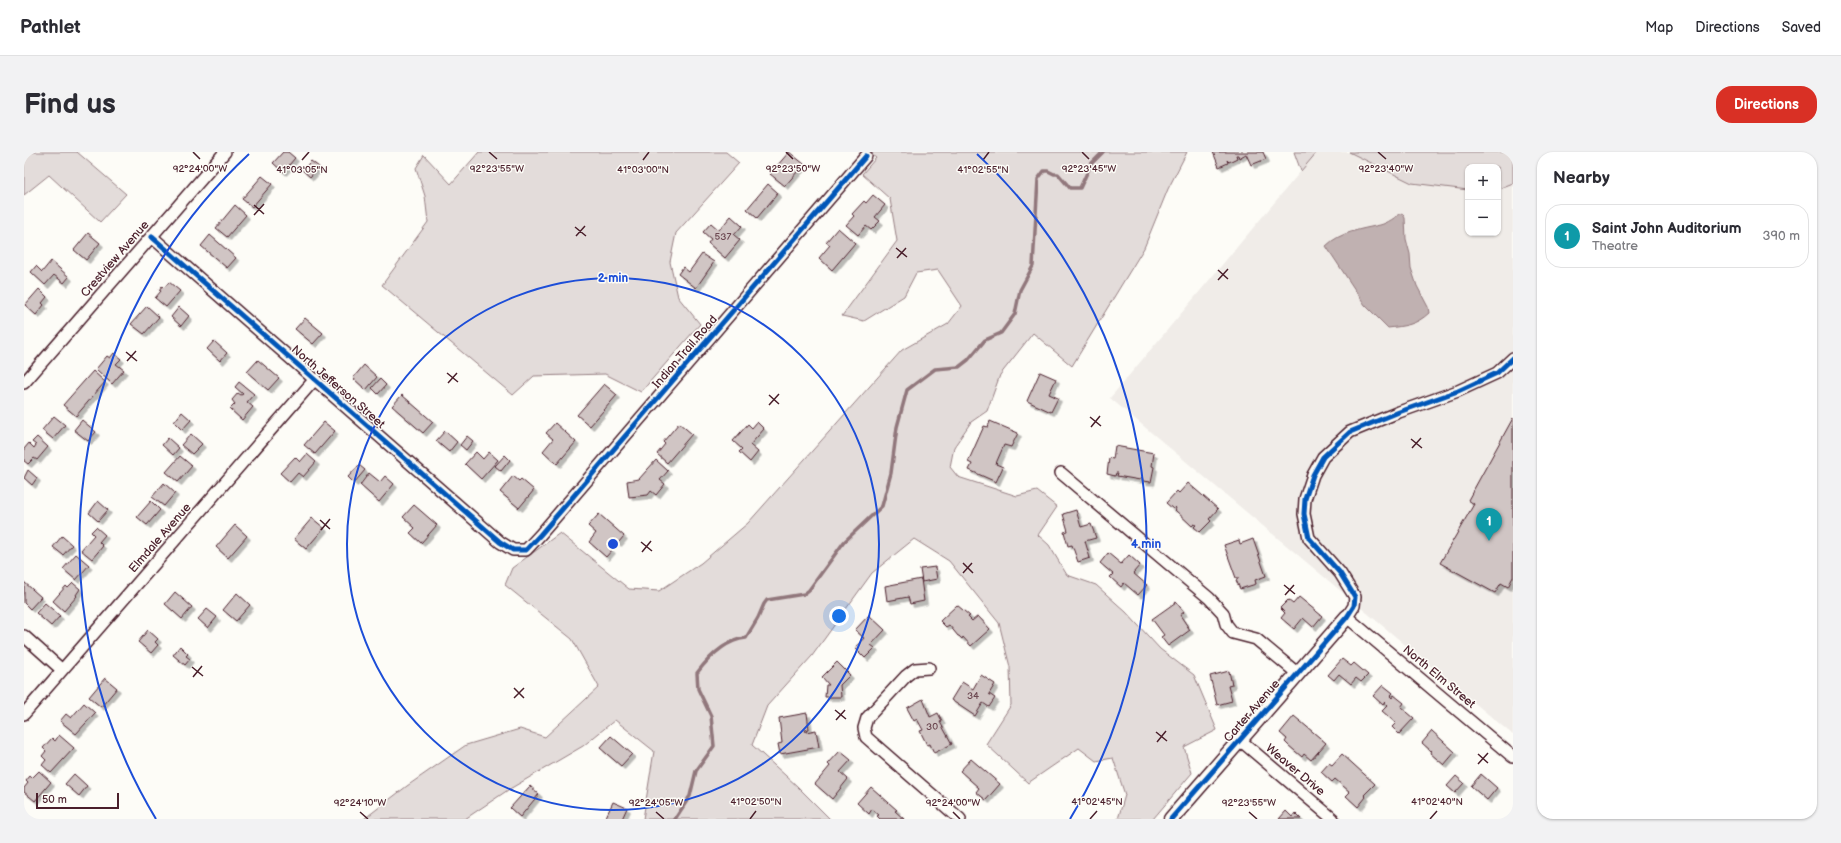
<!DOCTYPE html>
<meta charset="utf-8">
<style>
:root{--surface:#fff;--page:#f2f2f3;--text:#2b2b33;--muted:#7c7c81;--line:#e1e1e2;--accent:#d93025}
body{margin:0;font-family:"Balsamiq Sans",sans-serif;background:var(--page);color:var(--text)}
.controls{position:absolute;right:12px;top:12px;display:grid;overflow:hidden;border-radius:8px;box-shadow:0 1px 3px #0004}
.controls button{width:36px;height:36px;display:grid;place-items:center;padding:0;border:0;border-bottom:1px solid var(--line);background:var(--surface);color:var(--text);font:20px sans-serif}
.scale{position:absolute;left:12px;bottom:10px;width:83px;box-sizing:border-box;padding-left:4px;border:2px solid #4a1f2b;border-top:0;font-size:11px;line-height:14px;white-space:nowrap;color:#4a1f2b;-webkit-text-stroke:3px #fdfcf7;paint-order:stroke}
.you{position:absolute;left:815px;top:464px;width:14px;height:14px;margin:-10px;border:3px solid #fff;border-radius:50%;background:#1a73e8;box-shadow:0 0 0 6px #1a73e833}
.badge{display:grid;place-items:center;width:26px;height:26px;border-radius:50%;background:var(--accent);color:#fff;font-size:13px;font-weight:700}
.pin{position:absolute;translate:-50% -33px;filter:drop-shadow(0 1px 2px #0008)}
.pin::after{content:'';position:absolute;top:21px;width:14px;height:12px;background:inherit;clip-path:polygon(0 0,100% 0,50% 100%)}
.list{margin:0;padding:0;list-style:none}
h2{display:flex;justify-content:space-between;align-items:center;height:52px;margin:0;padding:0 16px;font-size:17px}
h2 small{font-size:13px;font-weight:400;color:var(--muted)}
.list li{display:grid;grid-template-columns:26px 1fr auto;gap:12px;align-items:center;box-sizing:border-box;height:64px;margin:0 8px 8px;padding:0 8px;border:1px solid var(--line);border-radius:16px}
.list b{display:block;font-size:15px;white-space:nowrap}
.list p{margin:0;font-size:13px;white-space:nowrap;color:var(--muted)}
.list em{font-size:13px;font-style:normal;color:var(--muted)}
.map{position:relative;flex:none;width:1489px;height:667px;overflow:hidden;border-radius:16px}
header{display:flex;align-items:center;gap:24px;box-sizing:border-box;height:56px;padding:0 20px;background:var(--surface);border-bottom:1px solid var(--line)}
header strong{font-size:19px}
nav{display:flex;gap:22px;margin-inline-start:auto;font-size:14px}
.intro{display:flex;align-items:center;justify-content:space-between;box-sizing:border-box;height:96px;padding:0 24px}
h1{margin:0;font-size:28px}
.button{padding:10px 18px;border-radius:16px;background:var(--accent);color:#fff;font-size:14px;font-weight:700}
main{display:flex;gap:24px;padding:0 24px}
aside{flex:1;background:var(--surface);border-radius:16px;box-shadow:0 1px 3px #0004}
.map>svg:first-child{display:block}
.built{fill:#f0ece8;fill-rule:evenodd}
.green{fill:#e3dcda;stroke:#967e82}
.water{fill:#c0b1b1;stroke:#91777b}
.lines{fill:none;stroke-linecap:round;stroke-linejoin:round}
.stream{stroke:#91777b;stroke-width:3.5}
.building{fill:#d0c5c4;stroke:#4a1f2b;filter:url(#shadow)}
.minor-casing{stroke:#4a1f2b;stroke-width:14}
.tertiary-casing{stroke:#4a1f2b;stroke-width:17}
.minor{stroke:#fdfcf7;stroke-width:11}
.tertiary{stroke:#fdfcf7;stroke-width:14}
.cycleway-casing{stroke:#fdfcf7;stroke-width:8}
.cycleway{stroke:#0057b8;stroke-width:5}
.ticks{fill:none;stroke:#4a1f2b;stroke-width:1.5}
.ring{fill:none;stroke:#1d4ed8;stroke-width:2}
.labels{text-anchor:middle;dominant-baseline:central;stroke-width:3;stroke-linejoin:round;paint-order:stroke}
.number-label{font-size:10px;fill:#6c4851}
.street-label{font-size:12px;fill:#4a1f2b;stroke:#fdfcf7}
.ticks-label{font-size:10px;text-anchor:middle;fill:#4a1f2b;stroke:#fdfcf7;stroke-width:3;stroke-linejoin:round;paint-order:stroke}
.centre{fill:#1d4ed8;stroke:#fdfcf7;stroke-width:2}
.ring-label{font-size:12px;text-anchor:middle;font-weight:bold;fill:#1d4ed8;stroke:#fdfcf7;stroke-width:3;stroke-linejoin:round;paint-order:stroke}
</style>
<header>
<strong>Pathlet</strong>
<nav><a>Map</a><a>Directions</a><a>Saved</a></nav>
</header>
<div class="intro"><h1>Find us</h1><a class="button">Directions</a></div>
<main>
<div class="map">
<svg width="1489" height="667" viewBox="0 0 1489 667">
<defs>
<filter id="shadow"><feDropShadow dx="3.5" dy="3.5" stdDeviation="0" flood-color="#0004"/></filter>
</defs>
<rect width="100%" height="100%" fill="#fdfcf7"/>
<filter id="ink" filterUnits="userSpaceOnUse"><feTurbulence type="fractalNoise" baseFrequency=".025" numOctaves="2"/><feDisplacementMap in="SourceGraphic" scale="8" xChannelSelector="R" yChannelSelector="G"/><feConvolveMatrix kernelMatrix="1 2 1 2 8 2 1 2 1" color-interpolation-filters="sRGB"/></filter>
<g filter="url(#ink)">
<!-- built -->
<path class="built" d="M1293,0H1489V583L1086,246ZM1444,15H1474V81H1444Z"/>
<!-- green -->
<path class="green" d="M0,0H53L102,42L76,70L25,23L0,43Z
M455,0H702L715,11L652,81L646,110L654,145L676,172L617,240L581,222L510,224L489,243L358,133L404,70L401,44L392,16L400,3L427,32Z
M844,0H1163L1144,37L1120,96L1048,214L1009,181L976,223L963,259L947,270L930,295L926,315L934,325L993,344L1013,339L1033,355L1014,383L1025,393L1043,423L1072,433L1102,460L1136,497L1170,523L1193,578L1160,595L1168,621L1129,667H1094L1101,643L1089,606L1072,609L1055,596L1004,631L962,592L987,553L986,515L975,471L925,409L890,387L848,421L788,504L743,554L728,593L773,634L806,667H619L630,599L591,568L559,594L484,638L441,667H340L383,634L442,593L496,577L521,585L575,535L548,487L481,433L488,416L536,381L605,437L635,439L677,411L724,371L878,198L924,172L938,154L914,118L892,121L880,144L840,169L818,164L873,89L866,47L838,22L852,6Z
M1270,0H1293L1277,19Z
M1325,0H1489V31L1474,37V15H1444V38L1388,31Z"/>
<!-- water -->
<path class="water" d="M1378,61L1381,66L1382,87L1386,102L1387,116L1393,134L1404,155L1405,161C1392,173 1381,174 1364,176L1341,153L1302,94C1316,80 1338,77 1356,73C1364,71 1371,65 1378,61Z"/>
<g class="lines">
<!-- stream -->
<path class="stream" d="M651,667L666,644L672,619L690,594L687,564L674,537L673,521C685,505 701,488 722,486L734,466L740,452L743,448L780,442L785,438L820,390L858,354L867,321L873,275L883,238L911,217L935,215L944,208L961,188L977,181L991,162L996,138L1009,114L1014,27L1020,19H1024L1030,22H1034L1046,36H1056L1067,12L1079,0"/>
</g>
<!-- building -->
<path class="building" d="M259,0H264L271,6L259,20L249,11Z
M765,0L780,12L761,34L746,22Z
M1189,0H1239L1242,7L1227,13L1222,2L1215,6L1214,3H1212L1213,6L1205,10L1203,8L1204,11L1195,15Z
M287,9L295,15L286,25L278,18Z
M238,24L248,32L228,55L218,47Z
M744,32L754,41L733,66L723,57Z
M849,43L861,53L851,65L856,69L847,78L842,74L834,83L822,73L830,64L828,62L840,49L842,51Z
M211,53L222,63L203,85L192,76Z
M707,64L718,74L710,83L716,88L701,106L684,91L687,87L679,80L687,71L695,78Z
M814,76L831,91L808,118L795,106L806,93L802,90Z
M64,81L76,91L62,108L50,98Z
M186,83L212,106L203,116L177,94Z
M678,102L690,110L672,136L654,122L659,115L665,120Z
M27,109L45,125L40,131L30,123L21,133L7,120L12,114L18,120Z
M145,130L156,139L142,155L131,146L137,139L135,138L138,134L140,136Z
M15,137L23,145L18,151L20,153L12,163L1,153Z
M123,154L135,165L120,182L107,172Z
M155,155L165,164L157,174L147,165Z
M281,166L299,181L289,192L271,177Z
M190,189L203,201L196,209L183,197Z
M90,201L97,207L92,212L100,218L88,232L72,217L83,204L86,206Z
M234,208L255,226L244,238L223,220Z
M340,213L353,225L342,238L329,226Z
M69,219L81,230L52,264L39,253Z
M1016,220L1032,227L1025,242L1034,246L1027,260L1003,249Z
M356,227L362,233L354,242L348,236Z
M215,230L230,242L223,250L229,255L218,268L206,257L211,252L208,248L214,241L217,243L219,242L211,235Z
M580,232L593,243L566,274L553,263Z
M378,243L409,270L399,281L368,254Z
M158,260L167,268L158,278L150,270Z
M30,264L41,273L29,287L18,278Z
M1489,266V425L1484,435L1477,431L1471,441L1416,411L1450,352L1444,348Z
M58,268L72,280L64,289L50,278Z
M966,269L994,281L987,295L980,293L973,309L972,312L979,315L972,330L945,318L948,312L944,310L960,274L964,275Z
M300,270L311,279L291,302L280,293Z
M733,270L740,277L726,293L734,300L726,310L715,300L718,297L709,289L724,272L728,276Z
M531,271L552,290L533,312L519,299L529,287L522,281Z
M655,271L668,282L643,311L633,302L641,292L639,290Z
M421,279L433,290L425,300L412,289Z
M167,282L178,292L168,302L157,293Z
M443,284L449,289L442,298L436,293Z
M13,285L24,295L13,308L10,306L4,312L0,309V297L5,291L10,296L12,293L8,290Z
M144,286L155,296L149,303L138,293Z
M1091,294L1130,301L1128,314L1130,315L1127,330L1119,329L1118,326L1116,328L1093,324L1094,321H1092L1091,324L1083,322L1085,306L1089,307Z
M452,300L459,307L465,300L474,308L457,327L441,312Z
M283,302L292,310L279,325L274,321L266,330L256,321L271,305L276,310Z
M481,303L486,308L477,319L471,314Z
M156,304L168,314L154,330L142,320Z
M632,308L644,319L636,328L641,332L632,343L627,339L624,343L605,345L603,329L615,327Z
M335,313L341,318L330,331L324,325Z
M4,318L13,326L8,333L0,326Z
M345,321L356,330L361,324L370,332L355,350L336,333Z
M489,324L495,329L497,327L510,338L495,356L476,340Z
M140,331L151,341L140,354L128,345Z
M1164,331L1194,357L1185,367L1187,369L1176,380L1170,375L1172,373L1170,372L1168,374L1151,358L1152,356L1151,355L1149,357L1142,351L1153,339L1155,341Z
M74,349L84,358L74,369L65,361Z
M127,349L136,358L123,373L113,365Z
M390,353L413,373L397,391L386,381L391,376L379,365Z
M1052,358L1057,375L1067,372L1072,386L1061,389L1066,406L1054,410L1048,393L1044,394L1040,380L1044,379L1039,362Z
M575,362L600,384L594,391L589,387L583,394L588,398L582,405L565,390L572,381L564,374Z
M288,366L300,376L282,397L270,387Z
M211,373L223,384L204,406L192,395Z
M72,375L81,383L75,390L79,394L68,407L57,398L70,383L67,380Z
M38,384L48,393L39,403L29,395Z
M1229,387L1242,424L1231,428L1232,432L1216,437L1212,428L1215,426H1212L1200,393L1215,388L1216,392Z
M1084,401L1097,412L1105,403L1116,413L1109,421L1123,433L1114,443L1100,431L1097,435L1086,425L1089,422L1076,411Z
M52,402L65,413L52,428L39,417Z
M911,415L913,427L898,430L896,417Z
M897,427L900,449L886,452L884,445L863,449L861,434Z
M0,430L17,445L6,457L0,451Z
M49,431L56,437L52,443L53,444L40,459L29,449L42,434L44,436Z
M151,440L168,455L158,467L141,452Z
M213,441L226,453L212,469L199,458Z
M1275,445L1298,464L1289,475L1279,466L1270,477L1257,466L1261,461L1256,456L1264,448L1269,452Z
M1152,450L1160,460L1156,463L1166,478L1144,494L1137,485L1140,483L1128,467Z
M21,451L36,464L27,474L12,461Z
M933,453L946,464L944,465L948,469L954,464L966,477L947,494L939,485L938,487L935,484H934L925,473L922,475L916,469Z
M183,457L193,465L184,476L174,467Z
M845,463L861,478L847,493L851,496L841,506L831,496L840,486L831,478Z
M124,478L134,487L131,490L134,493L127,501L114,490Z
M156,494L164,502L162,504L166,507L161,513L149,503Z
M1318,507L1327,514L1330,511L1344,523L1337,530L1332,526L1327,532L1315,522L1310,528L1304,523Z
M813,510L826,523L816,533L817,545H801L802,533H805L798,525Z
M1205,519L1208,533L1204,534L1208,549L1193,553L1186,524Z
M957,523L971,532L965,542L971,546L965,555L959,551L951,564L927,548L938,530L949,537Z
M81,526L93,536L77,555L65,545Z
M1359,533L1369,541L1366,544L1368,546L1370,543L1380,551L1377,555L1390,566L1375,582L1368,575L1372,571L1358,559L1364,553L1361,550L1359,553L1349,544Z
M899,547L906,565L914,561L918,569L916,570L928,592L910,601L906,592L903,593L896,579L899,578L893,567L890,569L883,556Z
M60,551L71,561L52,582L36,569L42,562L47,566Z
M783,561L785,577L781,578L782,580L792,578L795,595L756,602L754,592L758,591L755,566Z
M1270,564L1302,591L1287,608L1280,602L1278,605L1264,593L1261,590L1263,587L1256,581Z
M1408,579L1431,600L1420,613L1406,601L1407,599L1398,591Z
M35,583L50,596L27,621L18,613L22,608L18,604L22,599L19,596L28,586L31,589Z
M587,584L608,602L597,614L576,596Z
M816,599L827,608L816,620L824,627L808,647L791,632L806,614L804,612Z
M1318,602L1351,632L1340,643L1342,645L1334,655L1322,644L1326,640L1311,627L1308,630L1297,620L1305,611L1308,613Z
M947,607L976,632L962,648L952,640L955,636L936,619Z
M15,619L27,630L11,649L0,640V636L4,631L2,629L6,624L8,626Z
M50,622L63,634L55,644L41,632Z
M1457,622L1473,636L1463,648L1447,634Z
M1432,624L1440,631L1431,641L1423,634Z
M506,634L515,642L496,665L486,656Z
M847,635L873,658L871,659L880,667H856L853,664L855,663L848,657L845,662L833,651Z
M589,650L603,656L598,667H581Z
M1262,659L1268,665L1271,661L1277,667H1255Z"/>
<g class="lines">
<!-- minor casing -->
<g class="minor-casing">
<path id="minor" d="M128,85L476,390L489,398H502L516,383L842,4
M1489,206L1473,221L1434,239L1375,260L1326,280L1299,305L1289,323L1281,347L1280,362L1285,386L1316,421L1331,445L1330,454L1323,465L1489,605
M0,231L201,0
M1037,321L1185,446L1199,461L1202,472L1209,481L1232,487L1274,522
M0,484L38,518
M905,516L891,517L882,524L843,566L840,576L842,585L936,667
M0,562L291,227
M1216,588L1309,667"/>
</g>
<!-- tertiary casing -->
<g class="tertiary-casing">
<path id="tertiary" d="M1147,667L1323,465"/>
</g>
<!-- minor -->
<use href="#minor" class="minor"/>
<!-- tertiary -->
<use href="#tertiary" class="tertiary"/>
<!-- cycleway casing -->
<g class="cycleway-casing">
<path id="cycleway" d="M128,85L476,390L489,398H502L516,383L842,4
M1147,667L1323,465L1330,454L1331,445L1316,421L1285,386L1280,362L1281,347L1289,323L1299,305L1326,280L1375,260L1434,239L1473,221L1489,206"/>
</g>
<!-- cycleway -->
<use href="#cycleway" class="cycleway"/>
</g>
</g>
<!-- ticks -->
<path class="ticks" d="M169,0L176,7M465,0L473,7M762,0L769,7M1058,0L1065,7M1354,0L1362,7M278,8L285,0M619,8L625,0M959,8L965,0M230,53L240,62M230,63L240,52M551,75L562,84M552,84L561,74M872,96L883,105M873,106L882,96M1194,118L1204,127M1194,128L1204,117M102,200L113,209M103,209L112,199M423,221L434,230M424,231L433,221M745,243L755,252M745,253L755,242M1066,265L1077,274M1067,275L1076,264M1387,287L1398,296M1388,296L1397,286M296,368L306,377M297,378L306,367M617,390L628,399M618,400L627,389M939,411L949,421M939,421L948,411M1260,433L1271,442M1261,443L1270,433M168,515L179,524M169,525L178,514M490,536L500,546M490,546L500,536M811,558L822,567M812,568L821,558M1132,580L1143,589M1133,590L1142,579M1454,602L1464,611M1454,612L1464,601M336,660L344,667M632,660L640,667M929,660L936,667M1225,660L1233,667M726,667L732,659M1066,667L1073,659M1406,667L1413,659"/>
<!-- distance rings -->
<g class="ring">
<circle cx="589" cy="392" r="266"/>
<path d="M132 667A533 533 0 0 1 225 2M953 2A533 533 0 0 1 1046 667"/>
</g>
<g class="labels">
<!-- number labels -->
<g class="number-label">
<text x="699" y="85">537</text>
<text x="949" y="544">34</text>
<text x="908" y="575">30</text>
</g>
<!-- street labels -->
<g class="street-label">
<text transform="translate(91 107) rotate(-49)">Crestview Avenue</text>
<text transform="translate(661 200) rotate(-49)">Indian Trail Road</text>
<text transform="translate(314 235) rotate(41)">North Jefferson Street</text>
<text transform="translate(136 386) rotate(-49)">Elmdale Avenue</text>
<text transform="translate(1415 525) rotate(40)">North Elm Street</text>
<text transform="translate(1228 559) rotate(-49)">Carter Avenue</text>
<text transform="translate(1271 618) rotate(40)">Weaver Drive</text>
</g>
</g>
<g class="ticks-label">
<text x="769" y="20">92°23'50"W</text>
<text x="176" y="20">92°24'00"W</text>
<text x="473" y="20">92°23'55"W</text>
<text x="1065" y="20">92°23'45"W</text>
<text x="1362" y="20">92°23'40"W</text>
<text x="278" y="21">41°03'05"N</text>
<text x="619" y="21">41°03'00"N</text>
<text x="959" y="21">41°02'55"N</text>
<text x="732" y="653">41°02'50"N</text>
<text x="1073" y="653">41°02'45"N</text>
<text x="1413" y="653">41°02'40"N</text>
<text x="336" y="654">92°24'10"W</text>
<text x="632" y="654">92°24'05"W</text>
<text x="929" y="654">92°24'00"W</text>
<text x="1225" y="654">92°23'55"W</text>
</g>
<circle cx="589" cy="392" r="6" class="centre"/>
<g class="ring-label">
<text x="589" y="130">2 min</text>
<text x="1122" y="396">4 min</text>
</g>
</svg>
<div class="controls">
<button>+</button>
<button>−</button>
</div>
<div class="scale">50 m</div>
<div class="you"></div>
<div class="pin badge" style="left:1465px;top:389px;background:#0f9aa8">1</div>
</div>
<aside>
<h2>Nearby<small></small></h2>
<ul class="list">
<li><span class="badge" style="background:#0f9aa8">1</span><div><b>Saint John Auditorium</b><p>Theatre</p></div><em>390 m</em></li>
</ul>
</aside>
</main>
